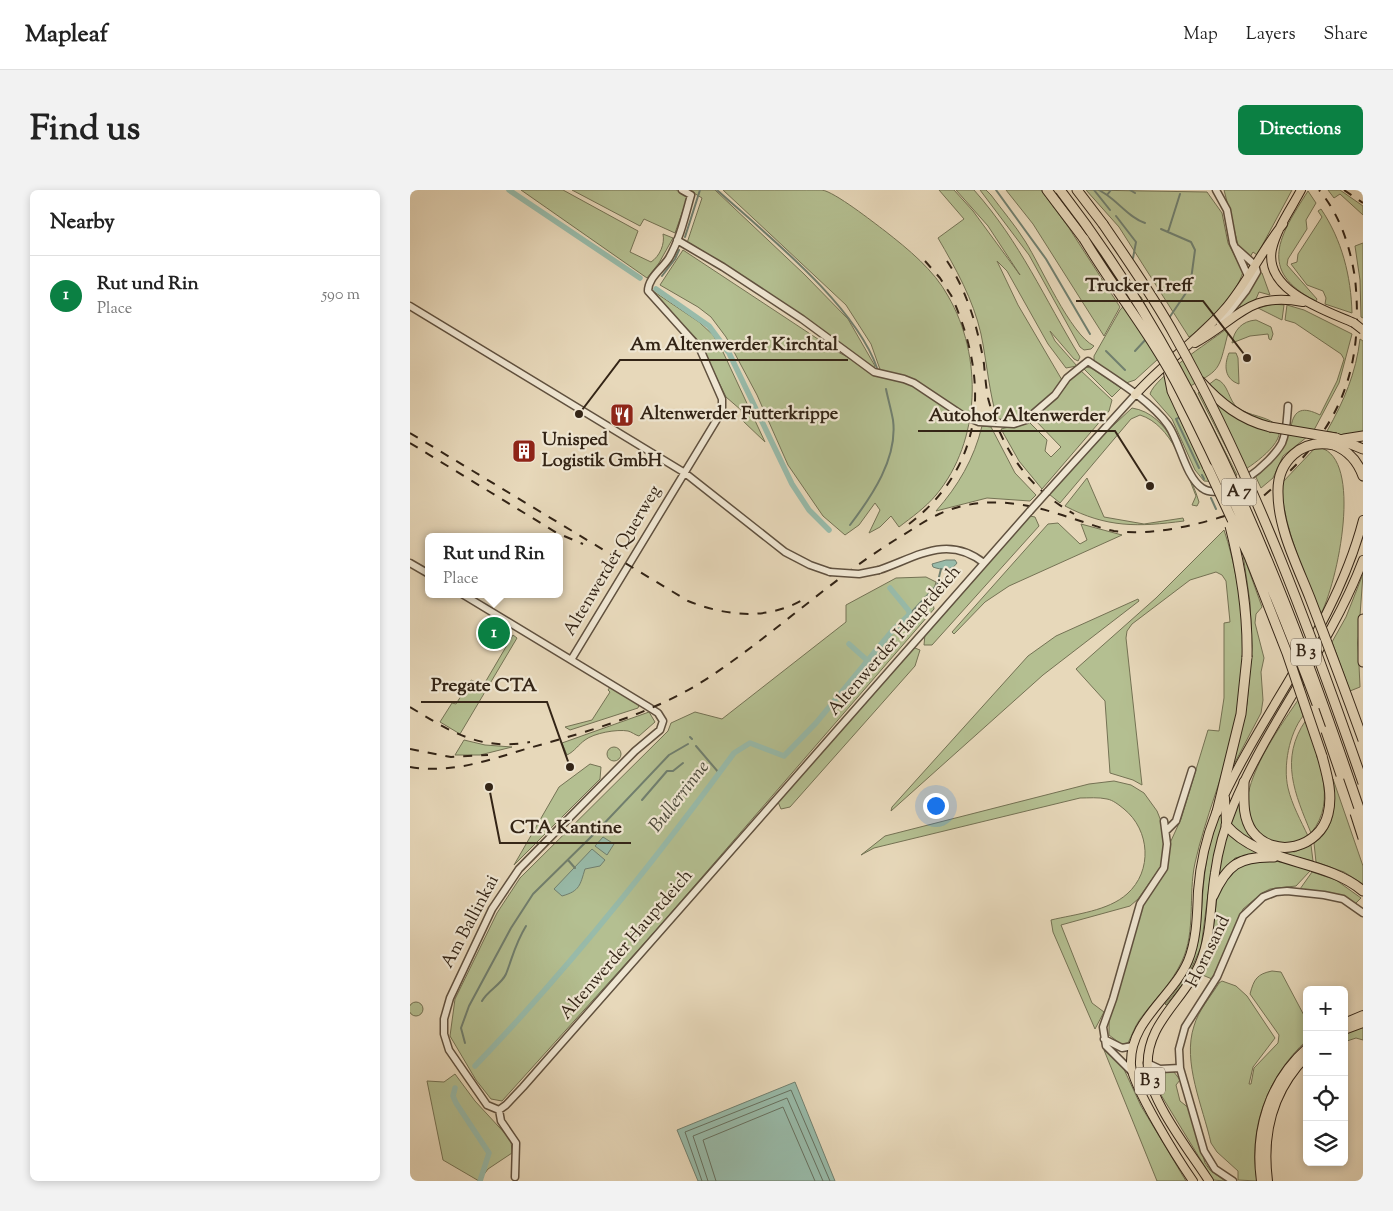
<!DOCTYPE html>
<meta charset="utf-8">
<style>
:root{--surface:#fff;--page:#f2f2f2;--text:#222;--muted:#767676;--line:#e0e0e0;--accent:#0b8043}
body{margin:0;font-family:"Sorts Mill Goudy",serif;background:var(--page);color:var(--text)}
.controls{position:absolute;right:15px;bottom:15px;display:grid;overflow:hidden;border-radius:8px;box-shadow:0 2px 8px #0003}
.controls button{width:45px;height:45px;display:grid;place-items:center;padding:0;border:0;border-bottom:1px solid var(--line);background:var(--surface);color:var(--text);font:25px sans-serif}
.you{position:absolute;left:525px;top:615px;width:18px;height:18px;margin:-12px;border:4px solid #fff;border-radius:50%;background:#1a73e8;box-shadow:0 0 0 8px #1a73e833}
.badge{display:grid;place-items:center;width:32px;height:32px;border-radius:50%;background:var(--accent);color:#fff;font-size:16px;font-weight:700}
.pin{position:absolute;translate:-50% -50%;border:2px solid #fff;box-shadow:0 1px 5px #0006}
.popup{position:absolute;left:15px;top:343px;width:138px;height:65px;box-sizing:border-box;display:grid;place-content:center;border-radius:8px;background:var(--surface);filter:drop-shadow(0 1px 4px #0005);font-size:16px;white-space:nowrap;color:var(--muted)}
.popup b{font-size:19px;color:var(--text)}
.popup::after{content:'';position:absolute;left:50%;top:100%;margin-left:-10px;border:10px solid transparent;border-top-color:var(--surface)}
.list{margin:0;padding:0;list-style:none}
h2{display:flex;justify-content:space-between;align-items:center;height:65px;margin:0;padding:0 20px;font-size:21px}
h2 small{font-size:16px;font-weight:400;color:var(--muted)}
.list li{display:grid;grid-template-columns:32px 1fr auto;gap:15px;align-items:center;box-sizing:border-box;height:80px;padding:0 20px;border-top:1px solid var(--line)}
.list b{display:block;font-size:19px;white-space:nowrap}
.list p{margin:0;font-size:16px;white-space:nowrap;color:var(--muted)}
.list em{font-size:16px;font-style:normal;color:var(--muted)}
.icon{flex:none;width:28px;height:28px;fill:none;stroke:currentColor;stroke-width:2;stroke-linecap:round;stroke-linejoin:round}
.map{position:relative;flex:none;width:953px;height:991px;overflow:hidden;border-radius:8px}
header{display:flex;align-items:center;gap:30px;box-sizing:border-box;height:70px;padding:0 25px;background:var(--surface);border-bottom:1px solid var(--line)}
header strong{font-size:24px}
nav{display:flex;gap:28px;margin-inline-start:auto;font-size:18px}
.intro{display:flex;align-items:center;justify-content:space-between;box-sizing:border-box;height:120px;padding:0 30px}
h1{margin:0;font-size:35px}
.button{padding:12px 22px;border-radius:8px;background:var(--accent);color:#fff;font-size:18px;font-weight:700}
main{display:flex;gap:30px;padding:0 30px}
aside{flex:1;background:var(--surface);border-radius:8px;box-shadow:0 2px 8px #0003}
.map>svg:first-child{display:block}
.green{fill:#b4bf91;stroke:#747254}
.water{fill:#98bbaa;stroke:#707f6f}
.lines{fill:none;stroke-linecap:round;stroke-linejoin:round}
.shore{stroke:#667060;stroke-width:1}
.stream{stroke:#707f6f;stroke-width:2}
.canal{stroke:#98bbaa;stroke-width:5.5}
.minor-casing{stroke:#60513f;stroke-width:9}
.major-casing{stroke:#332416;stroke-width:10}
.highway-casing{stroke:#332416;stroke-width:11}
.minor{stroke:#efe6d2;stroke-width:6}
.major{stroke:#e7d8ba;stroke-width:8}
.highway{stroke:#e7d8ba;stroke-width:9}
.rail{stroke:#332416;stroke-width:2;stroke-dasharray:9 9;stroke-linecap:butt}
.minor-bridge-casing{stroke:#60513f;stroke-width:9;stroke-linecap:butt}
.major-bridge-casing{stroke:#332416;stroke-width:10;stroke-linecap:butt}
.highway-bridge-casing{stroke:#332416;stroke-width:11;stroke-linecap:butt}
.minor-bridge{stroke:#efe6d2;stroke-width:6}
.major-bridge{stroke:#e7d8ba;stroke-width:8}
.highway-bridge{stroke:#e7d8ba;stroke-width:9}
.labels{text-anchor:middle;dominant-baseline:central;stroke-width:4.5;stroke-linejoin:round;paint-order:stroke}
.shield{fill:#efe6d2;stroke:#6b5e4e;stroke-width:1}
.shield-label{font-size:16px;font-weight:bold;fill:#332416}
.poi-label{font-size:18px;font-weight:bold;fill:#332416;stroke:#efe6d2;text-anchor:start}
.street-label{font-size:18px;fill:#332416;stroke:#efe6d2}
.water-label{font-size:19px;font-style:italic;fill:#4c4a3b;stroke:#efe6d2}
.leader{fill:none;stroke:#332416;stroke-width:2}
.callout-dot{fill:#332416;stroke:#efe6d2;stroke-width:2}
.callout-label{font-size:19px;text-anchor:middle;font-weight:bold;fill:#332416;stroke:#efe6d2;stroke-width:4.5;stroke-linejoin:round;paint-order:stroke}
</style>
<header>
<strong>Mapleaf</strong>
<nav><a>Map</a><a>Layers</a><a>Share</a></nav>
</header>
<div class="intro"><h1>Find us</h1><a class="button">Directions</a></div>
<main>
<aside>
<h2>Nearby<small></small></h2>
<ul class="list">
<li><span class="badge">1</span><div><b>Rut und Rin</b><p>Place</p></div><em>590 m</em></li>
</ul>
</aside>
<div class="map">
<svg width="953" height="991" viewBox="0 0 953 991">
<rect width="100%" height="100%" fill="#e7d8ba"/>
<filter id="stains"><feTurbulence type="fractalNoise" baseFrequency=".004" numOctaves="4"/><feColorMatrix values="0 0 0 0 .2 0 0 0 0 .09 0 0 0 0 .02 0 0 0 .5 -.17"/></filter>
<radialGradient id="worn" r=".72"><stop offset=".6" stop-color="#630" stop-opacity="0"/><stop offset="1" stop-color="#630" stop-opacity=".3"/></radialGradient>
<!-- green -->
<path class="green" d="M111,0H153L228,41L220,62L241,72C250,66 255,54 253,44L263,48L249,73L237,88Z
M162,0H266L278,6L265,43L234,29L230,36Z
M279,0H305L394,84L438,129L465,176L464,179L277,53L292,8Z
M313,0C336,0 359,0 381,0C391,0 402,0 412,0C425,2 463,32 475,41C498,59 524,80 538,106C573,166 571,251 526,305C515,318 502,327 489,337L481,326L470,337L459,343L470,320L465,313L449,335L435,345L413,326L378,275L347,205L316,147L301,127L288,117L250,95L273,60L426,161L472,185L461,154L436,115Z
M529,0H544L563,21L610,85L578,36L546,0H564C611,53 634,108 670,167L668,171L664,169L640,141L645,151L667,176L656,178L638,154L597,81L587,71L608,115L652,190L647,199L609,232H588C579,203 577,173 571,144C563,109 546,79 528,48L554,29Z
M570,0H576L581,5C592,20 605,35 615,51C631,76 660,144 684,156L681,159L674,160L670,157L619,65Z
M596,0H631L659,38L710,117L694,146L623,34Z
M676,0L797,2L812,23L818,53L833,82C825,107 802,126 783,144L779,147L709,37Z
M814,0H882L847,65L843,62L840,67L828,55Z
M918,0H930L953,16V25L930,4L924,8Z
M898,1L906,13L896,30L897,39L878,69L877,75L907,109L906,111C846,81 870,45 898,1Z
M911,19C932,50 941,86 942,123L915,114L916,108L913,101L897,95L881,74L887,72L888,64L912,27L908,21Z
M953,53V128L951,127L950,90L945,56Z
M849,82L852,83L860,105L849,102L846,109L831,117L829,115Z
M243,101L289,132L303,145L313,162L355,252L333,231L331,220L316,207L289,151L247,108Z
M725,103L731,107L759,159L725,190L716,193L684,172V166L710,120Z
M864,114L874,115L872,130L848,118Z
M877,115L894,120L942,144L929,193L904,240L881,237C884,218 894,217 910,225L927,191L934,169L931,164L885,133L875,130Z
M846,130L861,137L863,144L861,150L859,149L858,144L840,146L822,153C824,140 832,131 846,130Z
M815,140L818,143C808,183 811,179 775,199L778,203L784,200L827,285L808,292L794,291L785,280L762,229L740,204C745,187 799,152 815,140Z
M950,149L953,151V242L936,246L917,241C934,211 946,183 950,149Z
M819,163H826L828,168L829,194C814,189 814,175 819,163Z
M675,177L681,178L711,198L702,207L674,179Z
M669,179L702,210L699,221L632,299L609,271L591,239L619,232L637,250L635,261L641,267L651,257L623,228L652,201Z
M806,189C819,193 818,211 828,218C838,226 859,226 867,236C879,251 839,278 829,283L788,203Z
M722,218C760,224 773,272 786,303L789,312L787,316L782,315L786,306C775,279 762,235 730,225L721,229L650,313L639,304L692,246Z
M572,236L581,237L605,283L626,305L620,311L577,308L526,321C548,296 564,269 572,236Z
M879,244L897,247L873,266L863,288L851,298L845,285L865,267Z
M906,257C953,261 931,382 911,424C894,382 874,339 871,294Z
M677,288L694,327L734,334L773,328L774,331C728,337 697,338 655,316Z
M620,326L625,327L629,336L522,455H514L515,444Z
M648,333L670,354L677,350L671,334L712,345L599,396L575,412L544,444L542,442L638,334Z
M814,340C834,400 840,476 825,539C814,584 795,628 785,673C778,705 786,741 772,771C762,793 744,810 730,829C725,836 722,845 718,853L711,854L699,845V827L708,804L732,718L758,670L760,653L771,629L798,540L809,541L814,508V433L820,432L816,391L812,385L806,382L780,390L722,434L717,441L716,448L732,595L723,590L700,583L695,511L666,479L746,408Z
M833,364L852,417L846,424L845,433L854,468L851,482L853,510L851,523L822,578L837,514L842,456L840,412Z
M953,384L948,453L950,497L940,501L922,452L936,427Z
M516,387L526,392L522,406L524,419L247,739L92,911L81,909L66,890L40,846L45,809L87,723L110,688L258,541L261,533L285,522L312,529L436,432V415L486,388Z
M728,409L729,411L633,485L481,621L482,617L618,466L646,446Z
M103,445L107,448L50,544L30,532L42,513L46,514L61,490L73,496Z
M505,458L510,460L505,476L380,617L371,619L368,612L501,461Z
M200,497L229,515L228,518L160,540L155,537L182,530L200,502L198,500Z
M888,510L893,526C879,544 873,576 878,598C882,615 891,631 898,646C885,654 872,656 858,650C804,625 868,540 888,510Z
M239,522L245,532L229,546C225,545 222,542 218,541C207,539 184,543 175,550C168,555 165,561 157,565L152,553Z
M896,530C906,566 929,610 901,643C885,604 869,569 896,530Z
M54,550L75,555L102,557L70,565H45Z
M197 564a7 7 0 1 1 14 0a7 7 0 1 1-14 0Z
M180,574L191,577L190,589L104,675L149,597Z
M923,589L953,676V694L934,682L906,672L904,653C926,639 925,612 923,589Z
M704,591L721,595L734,603L747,621L751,631L754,658L752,675L728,709L720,716L651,735L682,813L694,822L685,839L643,742L641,730C666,724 698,721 717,704C743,681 740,640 714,619C709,615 703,610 697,609C688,607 679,608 670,608L464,658L451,665L475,646L679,594Z
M830,608L838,642L884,662L901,655L903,671C877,665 834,657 820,631Z
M810,622L814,634L800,689L791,757L776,790L756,815L755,814C799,764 787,734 796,674C798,656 805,639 810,622Z
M818,641L851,662L825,668L806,687Z
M847,668L882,674L900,681L886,696L860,699L852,703L833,719L802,789L790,784L801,755L807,707L816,684Z
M902,682L926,690L951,708L945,714L921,704L890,699Z
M862,781L871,782L897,831V850C857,887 838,938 847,991L828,990V981L807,962L801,953C793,917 772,872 784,836C788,821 801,806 809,793L812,791L826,796L837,806L865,848L843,877L839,894H841L844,878L868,853L869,845L840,804C844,789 847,784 862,781Z
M-1 819a7 7 0 1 1 14 0a7 7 0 1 1-14 0Z
M953,836V850L946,848L934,852V844Z
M694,860L712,875L731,916L776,991H747Z
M760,881L764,882L770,890L766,895L770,911L780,919L795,973L800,980L815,991L803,990L748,900L745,884Z
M45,884L65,911L101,950L102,963L78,979L69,991L33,970L17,891L34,892Z"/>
<!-- water -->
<path class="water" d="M536,370H545L547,373C542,381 531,380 523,377L522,374Z
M193,647L204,654L197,665L185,656Z
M182,659L195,670L190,676L175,679C170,695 170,701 152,706L144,699Z
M385,892L425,991H288L267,940Z"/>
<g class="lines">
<!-- shore -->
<path class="shore" d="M292,991L275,942L381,900L420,991
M298,991L283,946L377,908L413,991
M306,991L293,950L373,917L405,991"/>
<!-- stream -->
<path class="stream" d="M307,0C357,45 445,115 467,178
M586,0L636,69L680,144
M684,0L700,20
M689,0L697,5L701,0
M720,0L725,3
M697,5C710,14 720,28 735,33
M706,26L726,52L723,68
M751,39L781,52L785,60L780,97L759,128
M758,42L770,4
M275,47L290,0
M252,86L265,69L269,60
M696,161L715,180
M725,161L737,148
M771,227L766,229L789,278
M792,285L794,289
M801,308L806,319
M440,335C462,306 488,268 483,230C481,219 478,209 476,199
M499,425L527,395L531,379
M280,547L282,549
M286,556L309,583
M232,610L257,581H263L273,573
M158,670L165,678
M72,811C78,800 91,795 96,784C103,766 105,754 116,736
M55,853L51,838L59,816L101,738L123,704L186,642L259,565L278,554"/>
<!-- canal -->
<path class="canal" d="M99,0L230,88
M246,99L299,136L319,163L382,294L399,320L419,340
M439,454L459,472
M65,876C159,778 244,672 324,563L340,553L374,566L406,533L482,441L499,425V421L480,398
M45,898L43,906L46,913L79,963L70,991"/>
<!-- minor casing -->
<g class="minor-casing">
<path id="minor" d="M806,0L817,20L823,53L838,86
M267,50L313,77L392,129L464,182L494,189L504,193L552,225L569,232L604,234L616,230L645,205L657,188L678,171C703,188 740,210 758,235C770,252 775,286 792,298C814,314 862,272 872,253C877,241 877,228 878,216
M0,116L275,283L375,362L400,375L420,382
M810,134L836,101L847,82L845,75L826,58
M637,302L725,205
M0,373L19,384
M469,380C507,367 537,344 574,373
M52,404L237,516L248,523L253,531L250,540L225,561L109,679L82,719L40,808L34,829V844L39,860L77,915L89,920L96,915L113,897L620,321
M161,470L312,221V209L290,159L238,101C238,88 252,79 259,68C270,49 275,26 281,5L272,0
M756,641L766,631L782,580
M694,849L712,858L723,856
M737,873L750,879L770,878
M723,883L696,856L693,837L703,809L730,714L754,678L757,654L754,631
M89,920L91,931L106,953L105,987
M823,991L805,979L794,961L770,878L769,859L775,837L807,787L833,726L853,707L866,702L877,701L914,705L933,709L953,723"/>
</g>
<!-- major casing -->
<g class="major-casing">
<path id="major" d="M891,0C881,19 867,38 862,59C853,101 917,121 944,133
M785,153C828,130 838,101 893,112
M725,205C752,174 787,151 814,120C837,94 851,61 873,34
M815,608L816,633
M934,833L953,825
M934,840L953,833
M783,991C769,971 722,896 721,875C719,831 762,808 778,771C787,749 787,724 788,701C790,674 796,648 806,623C850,523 925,438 953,330
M799,991C781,963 740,911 738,879C734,834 775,810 790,773C802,744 800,713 805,683C808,660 815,636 824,614C860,529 920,457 953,370
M851,991C844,941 859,892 897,858
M858,991C852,944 863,900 897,866"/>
</g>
<!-- highway casing -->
<g class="highway-casing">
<path id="highway" d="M637,0L674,49
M667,0L693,34
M758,180L762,201L798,278
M790,191C810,213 831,230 860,237
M926,248L953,259
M934,249L953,246
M924,255C939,261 948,272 953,286
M953,429V472
M834,592C834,609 832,626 842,641C864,670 910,658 918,624C923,604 917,585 912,566
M807,622L831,524L837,467
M816,635C851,675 914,668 953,701
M803,706C817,675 829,666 864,667"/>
</g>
<!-- minor -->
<use href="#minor" class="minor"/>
<!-- major -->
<use href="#major" class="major"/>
<!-- highway -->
<use href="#highway" class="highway"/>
<!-- rail -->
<path class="rail" d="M934,0L953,13
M515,71L530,88L544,110
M537,71C557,101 568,138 574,174C575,185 576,197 578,208C591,258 618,298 664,324
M0,243L278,411C316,426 357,431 394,409
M0,253L147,343L173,354
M499,334C577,274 579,189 541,105
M0,517C41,542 70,561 120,552
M0,559L41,567L78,565
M0,577C42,584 79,570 119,558C183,540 249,522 304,484C366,442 421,390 485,350C500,341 514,331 529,324C574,304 617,313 661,328C675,332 689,338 704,341C743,346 788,335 824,323C848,314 863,298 880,281C937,225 953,167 945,88C940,56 930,25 909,0"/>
<!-- minor-bridge casing -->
<g class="minor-bridge-casing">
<path id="minor-bridge" d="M620,321L637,302
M420,382L449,384L469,380"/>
</g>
<!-- major-bridge casing -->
<g class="major-bridge-casing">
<path id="major-bridge" d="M944,133L953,140"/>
</g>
<!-- highway-bridge casing -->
<g class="highway-bridge-casing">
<path id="highway-bridge" d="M650,0C795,187 878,408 953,630
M693,34C718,71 744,107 765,146C844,287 900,440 953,593
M674,49C705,101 744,148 771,202C823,303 867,407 907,514
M860,237L926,248
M924,255C892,248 867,271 868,303C868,338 887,375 900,408C918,455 936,503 953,550
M798,278L839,366L877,463L912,566
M820,336C831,379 838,422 837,467
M916,541L931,585
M945,623L953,648"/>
</g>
<!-- minor-bridge -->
<use href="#minor-bridge" class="minor-bridge"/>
<!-- major-bridge -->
<use href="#major-bridge" class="major-bridge"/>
<!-- highway-bridge -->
<use href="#highway-bridge" class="highway-bridge"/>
</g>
<!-- icons -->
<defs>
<g id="restaurant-square" transform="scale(1.25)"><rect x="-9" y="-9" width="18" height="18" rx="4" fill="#8f2418" stroke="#efe6d2"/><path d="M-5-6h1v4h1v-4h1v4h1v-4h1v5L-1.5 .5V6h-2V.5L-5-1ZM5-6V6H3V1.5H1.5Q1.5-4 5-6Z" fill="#fff"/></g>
<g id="building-square" transform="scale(1.25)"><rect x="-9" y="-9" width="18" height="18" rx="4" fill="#8f2418" stroke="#efe6d2"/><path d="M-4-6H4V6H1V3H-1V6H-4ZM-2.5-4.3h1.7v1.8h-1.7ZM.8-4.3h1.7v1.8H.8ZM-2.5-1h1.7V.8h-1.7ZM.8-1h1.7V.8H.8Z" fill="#fff"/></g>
</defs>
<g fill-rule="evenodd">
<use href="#restaurant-square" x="212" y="225"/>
<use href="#building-square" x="114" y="261"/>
</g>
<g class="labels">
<!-- shield labels -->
<g class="shield">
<rect x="811.5" y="288.5" width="35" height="27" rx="4"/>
<rect x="881" y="448.5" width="30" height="27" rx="4"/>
<rect x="725" y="877.5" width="30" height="27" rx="4"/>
</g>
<g class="shield-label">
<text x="829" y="302">A 7</text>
<text x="896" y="462">B 3</text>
<text x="740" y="891">B 3</text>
</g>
<!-- poi labels -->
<g class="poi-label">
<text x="230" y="225">Altenwerder Futterkrippe</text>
<text x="132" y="251">Unisped<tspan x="132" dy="21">Logistik GmbH</tspan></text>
</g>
<!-- street labels -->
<g class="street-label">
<text transform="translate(203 371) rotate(-59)">Altenwerder Querweg</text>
<text transform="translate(485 451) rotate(-49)">Altenwerder Hauptdeich</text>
<text transform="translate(61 732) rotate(-62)">Am Ballinkai</text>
<text transform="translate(217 755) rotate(-49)">Altenwerder Hauptdeich</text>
<text transform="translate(799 762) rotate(-64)">Hornsand</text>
</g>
<!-- water labels -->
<g class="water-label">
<text transform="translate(270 607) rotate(-52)">Bullerrinne</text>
</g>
</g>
<!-- callouts -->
<path class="leader" d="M837 168L793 111H666M169 224L210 170H438M740 296L705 241H508M160 577L137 512H11M79 597L90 653H221"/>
<g class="callout-dot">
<circle cx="837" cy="168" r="5"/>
<circle cx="169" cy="224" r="5"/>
<circle cx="740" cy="296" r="5"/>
<circle cx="160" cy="577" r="5"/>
<circle cx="79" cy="597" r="5"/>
</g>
<g class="callout-label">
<text x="729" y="101">Trucker Treff</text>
<text x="324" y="160">Am Altenwerder Kirchtal</text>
<text x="607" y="231">Autohof Altenwerder</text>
<text x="74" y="501">Pregate CTA</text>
<text x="156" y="643">CTA Kantine</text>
</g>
<rect width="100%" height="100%" filter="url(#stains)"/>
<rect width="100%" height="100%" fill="url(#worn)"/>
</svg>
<div class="controls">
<button>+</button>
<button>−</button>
<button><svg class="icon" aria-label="locate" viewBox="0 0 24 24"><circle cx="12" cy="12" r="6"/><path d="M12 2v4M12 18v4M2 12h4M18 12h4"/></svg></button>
<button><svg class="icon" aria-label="layers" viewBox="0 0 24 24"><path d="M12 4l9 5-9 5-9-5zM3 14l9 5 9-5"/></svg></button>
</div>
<div class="you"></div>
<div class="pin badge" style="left:84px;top:443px">1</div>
<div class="popup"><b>Rut und Rin</b>Place</div>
</div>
</main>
